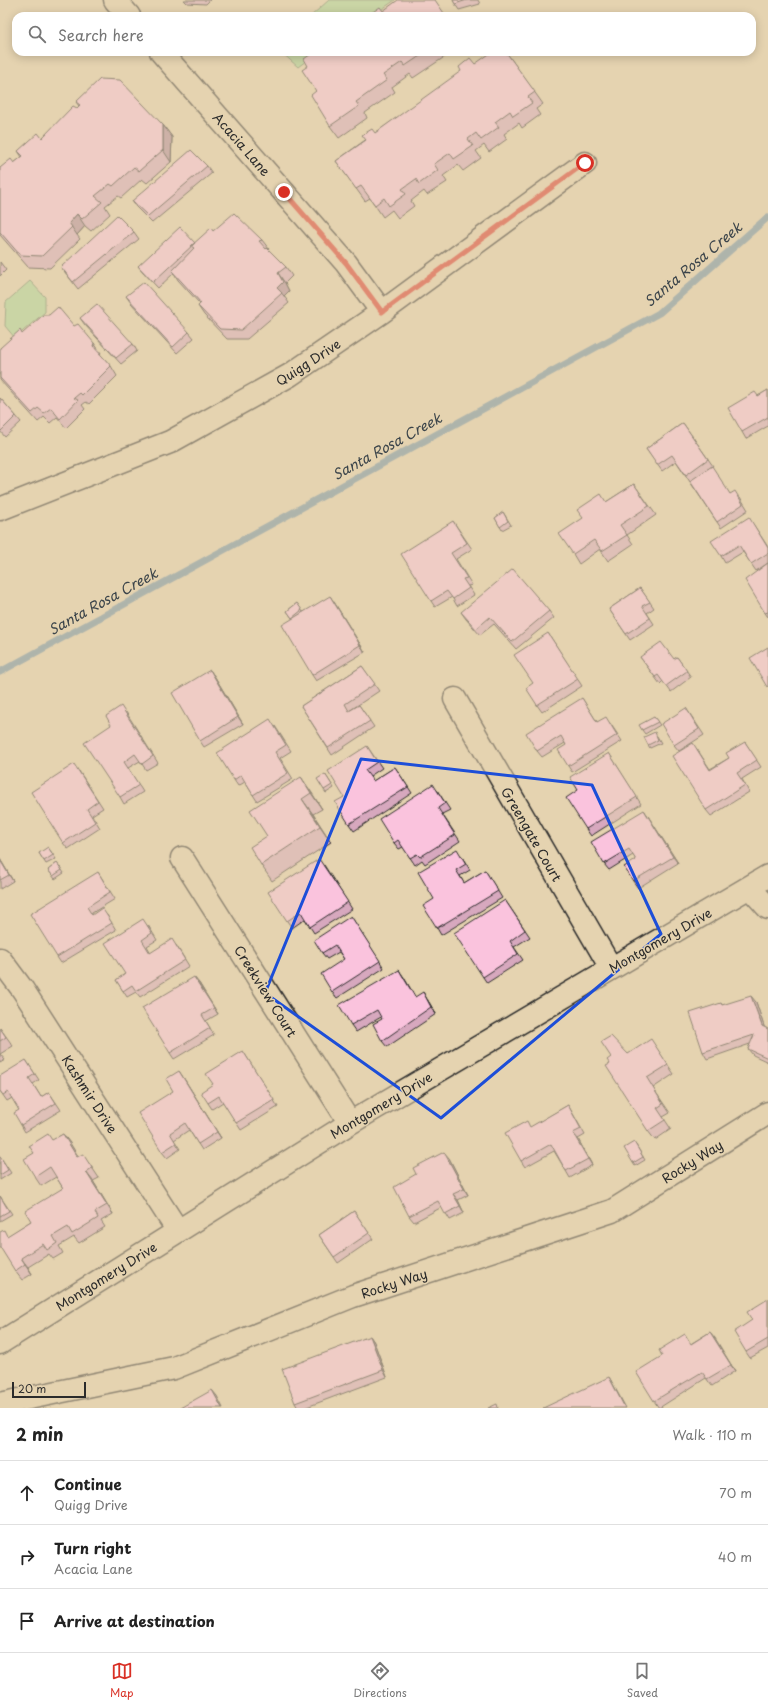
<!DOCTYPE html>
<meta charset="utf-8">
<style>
:root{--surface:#fff;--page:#f6f6f6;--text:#222;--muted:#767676;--line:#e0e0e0;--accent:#d93025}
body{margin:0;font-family:"Playpen Sans",sans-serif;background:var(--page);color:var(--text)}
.scale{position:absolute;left:12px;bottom:10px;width:74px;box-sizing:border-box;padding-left:4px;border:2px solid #2b2b2b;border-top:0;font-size:11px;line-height:14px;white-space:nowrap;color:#2b2b2b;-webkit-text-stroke:3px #e5d3b0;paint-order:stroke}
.stop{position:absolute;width:12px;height:12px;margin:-9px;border:3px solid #d93025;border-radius:50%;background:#fff}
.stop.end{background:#d93025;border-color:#fff;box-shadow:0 1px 4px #0008}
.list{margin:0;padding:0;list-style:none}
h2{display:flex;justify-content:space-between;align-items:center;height:52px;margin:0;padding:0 16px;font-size:17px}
h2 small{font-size:13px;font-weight:400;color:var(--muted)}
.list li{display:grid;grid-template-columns:26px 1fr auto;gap:12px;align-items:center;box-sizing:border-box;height:64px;padding:0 16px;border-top:1px solid var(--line)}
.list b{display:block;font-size:15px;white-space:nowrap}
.list p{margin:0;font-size:13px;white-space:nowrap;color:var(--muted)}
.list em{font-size:13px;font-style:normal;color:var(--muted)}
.icon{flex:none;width:22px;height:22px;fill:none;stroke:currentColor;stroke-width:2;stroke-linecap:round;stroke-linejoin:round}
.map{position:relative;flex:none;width:768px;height:1408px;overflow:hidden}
.search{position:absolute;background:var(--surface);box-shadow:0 2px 10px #0003;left:12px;right:12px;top:12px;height:44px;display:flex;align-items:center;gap:10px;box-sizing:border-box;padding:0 14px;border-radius:12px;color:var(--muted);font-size:15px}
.sheet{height:244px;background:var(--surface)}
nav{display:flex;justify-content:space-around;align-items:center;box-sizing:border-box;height:56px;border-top:1px solid var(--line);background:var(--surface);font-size:11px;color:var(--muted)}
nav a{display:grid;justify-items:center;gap:2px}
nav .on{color:var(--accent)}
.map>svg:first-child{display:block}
.green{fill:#a9d898;stroke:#6a8262}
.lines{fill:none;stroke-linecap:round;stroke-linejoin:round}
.stream{stroke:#6c8fa5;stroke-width:7}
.minor-casing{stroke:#2b2b2b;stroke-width:25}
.minor{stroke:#e5d3b0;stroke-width:22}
.wall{fill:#d7a8be;stroke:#2b2b2b}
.shaded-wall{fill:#af889b;stroke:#2b2b2b}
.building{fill:#fac3dd;stroke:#2b2b2b}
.route{stroke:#d93025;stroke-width:5}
.marked{fill:none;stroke:#1d4ed8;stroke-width:3;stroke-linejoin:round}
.labels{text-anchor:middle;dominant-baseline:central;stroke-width:3;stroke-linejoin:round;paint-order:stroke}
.street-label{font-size:13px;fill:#2b2b2b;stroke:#e5d3b0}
.water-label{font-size:14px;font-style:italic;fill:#3b444a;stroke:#e5d3b0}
</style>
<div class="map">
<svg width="768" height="1408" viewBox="0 0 768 1408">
<rect width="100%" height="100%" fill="#e5d3b0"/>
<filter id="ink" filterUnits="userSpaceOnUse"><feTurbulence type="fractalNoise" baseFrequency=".025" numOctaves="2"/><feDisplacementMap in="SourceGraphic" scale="8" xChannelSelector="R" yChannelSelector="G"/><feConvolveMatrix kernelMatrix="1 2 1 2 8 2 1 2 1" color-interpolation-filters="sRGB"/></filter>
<g filter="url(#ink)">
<!-- green -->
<path class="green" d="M329,0H395L372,16H311Z
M281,52H318L298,67Z
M30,281L45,297V312L15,338L5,326L6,302Z"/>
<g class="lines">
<!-- stream -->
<path class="stream" d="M0,672L659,313L768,217"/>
<!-- minor casing -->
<g class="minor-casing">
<path id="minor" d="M115,0L129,16
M161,52L346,263L382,312
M0,509L170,442L290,375L382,312L585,163
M455,699L611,968
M182,858L350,1123
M750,888L768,908
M0,959L23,990L178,1231
M0,1343L350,1123L768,876
M0,1404L174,1368L353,1296L612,1211L768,1113"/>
</g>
<!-- minor -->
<use href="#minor" class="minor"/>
</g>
<!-- wall -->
<path class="wall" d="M184,0H210L206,4L187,3Z
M453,0H478L480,4L459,10L455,4Z
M314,52H452L413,78L410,74L392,87L395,92L365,113L367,118L339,138L330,126L316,91L308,66Z
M506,52L543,104L536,109L540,115L522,128L519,123L504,134L507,139L489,152L484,145L476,151L481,158L463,171L458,165L443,176L447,182L427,195L424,191L411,201L414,206L398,218L392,210L383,217L370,198L365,201L336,161L375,133L475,64Z
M76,102L163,125L172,137L171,162L147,183L142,179L121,198L118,196L105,206L110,214L91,231L85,226L77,235L80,239L50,268L28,267L0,235V168L14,163L22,157L18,151L42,138L77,108L79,106Z
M207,166L212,173L152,223L136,207L132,201Z
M213,231L262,240L269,249H268L286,267L292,276L285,283L289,291L284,296L289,303L247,339H227L204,315L198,306L200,304L178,280L174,273L158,288L143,272L138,266L195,243Z
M134,232L139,239L78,289L61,267Z
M0,262L6,270L0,276Z
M126,296L189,332L194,338L177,353L131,303Z
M80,318L133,344L137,351L121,364L85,325Z
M74,326L101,353L100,354L111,366L117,376L89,404L86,402L82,405L85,409L66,428L57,417L50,423L44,417L38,422L0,380V348L23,334Z
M768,390V426L746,439L742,432L758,396Z
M0,398L16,416L21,422L5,437L0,431Z
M683,423L713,466L706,470L730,494L740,497L748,510L721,528L676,461L662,471L646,449Z
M634,484L656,515L627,535L633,544L608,561L600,549L579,564L573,554L606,502Z
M503,512L511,525L502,530L495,518Z
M453,521L472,549L456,559L472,585L468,586L474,595L457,606L452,597L435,607L431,601Z
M753,524L768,547V563L756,571L743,552L725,563L721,556Z
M768,563V617L765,613Z
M640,588L654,608L647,613L654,624L630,640L609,609Z
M334,602L365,652L316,681L312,675L292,618L287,611L297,603L303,612Z
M549,611L554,618L516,649L494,624L480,635L466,619L461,612Z
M548,633L582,686L542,712L537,705L533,683Z
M640,657L674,659L677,657L691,677L671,692L663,681L660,684Z
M362,666L379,691L349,711L359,705L374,727L332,755L301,706Z
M210,670L215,677L243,724L204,747L200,741Z
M582,698L597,722L610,723L622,741L572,772L568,766L566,745L565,743L542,757L537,751Z
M686,708L704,735L679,751L674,745Z
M126,712L158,763L146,770L140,761L128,768L143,792L124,804L120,797L111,725Z
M654,717L660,725L645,734L642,730Z
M275,726L291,751L280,758L293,779L257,801L245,782L238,786L234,780Z
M657,736L661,743L650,748L648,745Z
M745,742L761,767L742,779L749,792L711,816L706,810L697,749L710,769L729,758Z
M367,746L382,768L370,776L373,781L395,767L412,793L354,831L349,824L344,797Z
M609,753L641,804L591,836L586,829L578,790Z
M79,771L103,808L92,815L100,828L68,849L63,843Z
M325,774L334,788L326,793L324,790Z
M301,777L322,809L313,814L331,842L272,881L261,865L267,836Z
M437,790L450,810L442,814L460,841L425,864L422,860L415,865L403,847L399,849L394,843Z
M644,810L678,863L638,888L633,881L636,860L633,855L609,870L604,864Z
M50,850L56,859L46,864L39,853Z
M461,855L470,870L460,876L464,883L485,870L502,898L441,935L437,928L434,899Z
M0,859L13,881L0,889Z
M57,863L64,873L55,879L48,870Z
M324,865L352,909L314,933L305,919L292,928L287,921Z
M98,872L115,899L92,913V915H107L116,930L61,963L57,957Z
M505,900L530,937L514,947L523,960L487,983L483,977Z
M351,916L384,968L337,998L332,992L344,959L339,952L327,959L322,953Z
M148,925L157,940L147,946L151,953L176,945L189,966L140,997L136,992L127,997L116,980L125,974Z
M403,976L415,997L427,999L436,1014L387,1047L382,1041V1019L381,1017L356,1032L351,1025Z
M199,983L218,1014L206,1021L214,1035L174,1059L170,1053Z
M756,1002L764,1027L768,1029V1062L753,1055L748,1049L750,1044L707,1059L703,1052L721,1003L722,1005Z
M0,1028L13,1046L0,1054L5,1060L0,1063Z
M657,1049L674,1074L653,1088L670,1113L663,1117L671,1129L655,1140L648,1131L628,1054Z
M243,1051L278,1107L241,1130L223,1102L212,1109L208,1103L213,1084Z
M26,1060L39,1080L33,1084L41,1097L49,1092L61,1110L25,1132L21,1125L19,1110L12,1098L7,1101L0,1091Z
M183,1077L221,1138L202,1150L189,1130L174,1140L180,1149L167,1158L162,1152L173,1091Z
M568,1105L572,1112L585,1135L578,1139L592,1165L570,1178L566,1171L554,1151L525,1167L521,1161L531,1127Z
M63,1134L78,1156L89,1163L99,1178L93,1181L113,1214L101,1221L105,1227L79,1243L74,1237L59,1246L63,1253L53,1259L49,1254L28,1267L32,1274L22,1280L15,1271L8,1236L31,1221L63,1188L56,1177L41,1186L35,1177L34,1153L53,1140Z
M636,1145L645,1160L635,1166L633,1163Z
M0,1156L11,1173L0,1180Z
M449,1158L468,1195L458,1200L464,1213L450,1220L442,1207L414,1222L409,1216Z
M0,1196L12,1214L0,1221Z
M354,1211L373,1239L338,1263L319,1235Z
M768,1299V1348L750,1358L746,1352L752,1320Z
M710,1332L735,1371L712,1386L706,1378L659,1408L654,1401L692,1343Z
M370,1336L374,1342L387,1377L304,1408H298L295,1403Z"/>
<!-- shaded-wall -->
<path class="shaded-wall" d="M163,125L172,137L171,162L163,150Z
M77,214L85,226L77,235L69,223Z
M278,273L285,283L289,291L284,296L277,288Z
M94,343L101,353L99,355L93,346Z
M330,596L334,602L365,652L360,645Z
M210,670L215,677L243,724L238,717Z
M301,777L312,793L322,809L311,793Z
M302,799L313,814L331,842L320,826Z
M644,810L648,816L678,863L673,857Z
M0,859L13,881L9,875L0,860Z
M399,970L403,976L419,1003L415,997Z
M194,977L199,983L218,1014L214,1008Z
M423,992L427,999L436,1014L431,1007Z
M751,996L756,1002L766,1032L762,1026Z
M179,1071L183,1077L221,1138L217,1132Z
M573,1133L578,1139L592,1165L588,1159Z
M63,1134L70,1143L84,1166L77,1157Z
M444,1152L449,1158L468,1195L464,1189Z
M86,1172L93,1181L113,1214L107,1205Z
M453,1194L458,1200L464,1213L460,1206Z
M21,1258L28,1267L32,1274L25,1264Z
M710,1332L715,1338L735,1371L731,1365Z
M370,1336L374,1342L387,1377L383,1370Z
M609,1377L613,1384L626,1408H625Z
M212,1390L217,1396L223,1408H222Z"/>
<!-- building -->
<path class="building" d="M398,0H435L446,16H367L380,7L383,11Z
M453,0H467L455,4Z
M314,52H426L405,66L402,62L383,75L387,80L356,102L359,106L330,126L311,95L316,91L302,70L308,66L304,59Z
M492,52H506L535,92L528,97L532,103L513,116L510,111L495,122L499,127L481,140L476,133L468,139L473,146L454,159L450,153L434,164L438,170L419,184L416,179L402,189L406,194L389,206L384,198L375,205L361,186L356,189L336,161L366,140L362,135L372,129L375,133L461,71L459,67L470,58L475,64Z
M100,79L120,80L163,125V150L139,171L134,167L113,186L110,184L95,196L102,202L82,219L77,214L69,223L72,227L42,256L20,255L0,232V168L11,159L14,163L23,156L18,151L38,133L42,138L73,106L77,108L80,105L76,102Z
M191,150L207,166L148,216L132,201Z
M234,213L262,240L259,241L266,249L267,248L286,267L278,273L283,282L277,288L282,293L241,330L220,329L198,306L201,303L172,271L194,248L191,246L211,228L213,231Z
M117,215L134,232L73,282L61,267Z
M180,227L195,243L153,282L138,266Z
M144,282L189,332L173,347L126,296Z
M97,304L133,344L116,358L80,318Z
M58,307L74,326L78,324L94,343L93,346L111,366L82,395L80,393L74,398L78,400L60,419L51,408L44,413L38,408L32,413L0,378V348L20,330L22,334L43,315H49Z
M768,390V417L742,432L728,408L755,392L758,396Z
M0,398L16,416L1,431L0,430Z
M683,423L708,459L686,475L672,455L657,465L646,449Z
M712,466L730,494L735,491L743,504L717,522L690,481Z
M634,484L649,506L620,525L627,535L602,551L594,540L573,554L559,534L583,518L577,510L601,494L606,502Z
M503,512L508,521L500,527L495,518Z
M749,517L768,548V553L751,564L739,545L721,556L711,541Z
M453,521L467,543L451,553L467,578L463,579L469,588L453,599L447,591L431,601L401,554Z
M768,563V612L765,613L745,580Z
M513,569L549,611L512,642L490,617L476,629L461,612Z
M640,588L650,602L642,606L650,618L626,634L609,609Z
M330,596L360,645L312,675L282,625Z
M297,603L302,610L292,618L287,611Z
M548,633L578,679L537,705L526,688L533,683L514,655Z
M661,642L674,659L677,657L687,671L666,686L658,675L655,677L640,657Z
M768,647V686L767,687L750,658Z
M362,666L375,684L345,704L349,711L359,705L370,721L328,748L301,706Z
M210,670L238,717L200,741L172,693Z
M582,698L597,722L606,717L617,735L568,766L558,750L566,745L561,736L537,751L526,733Z
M121,706L153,756L142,764L135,754L124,762L139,785L120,797L84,743L111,725L106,716Z
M686,708L699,729L674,745L661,724Z
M654,717L658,722L642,730L639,725Z
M270,719L286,745L275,752L288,773L253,795L241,775L234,780L217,753Z
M655,732L658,740L648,745L644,737Z
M745,742L757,760L737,773L745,785L706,810L672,756L693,743L710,770L729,758L726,753Z
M367,746L377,762L365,770L373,781L395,767L408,787L349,824L335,802L344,797L328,771Z
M609,753L637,797L586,829L566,798L578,790L570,777Z
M74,764L98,801L87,809L95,822L63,843L31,792Z
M325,774L332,785L324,790L317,779Z
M301,777L311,793L302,799L320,826L261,865L250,847L267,836L250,810Z
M433,784L445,803L438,808L455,835L420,857L417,854L410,858L398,840L394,843L379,819Z
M644,810L673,857L633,881L624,867L636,860L629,849L604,864L591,842Z
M48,847L53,855L44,861L39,853Z
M457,849L466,864L456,870L464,883L485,870L498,891L437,928L423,906L434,899L418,872Z
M319,859L348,902L310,927L301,912L287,921L268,892Z
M0,860L9,875L0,880Z
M57,863L62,870L53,876L48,870Z
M98,872L110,892L87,907L92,915L102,908L112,923L57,957L30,914Z
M505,900L525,930L510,941L518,954L483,977L454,933Z
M351,916L380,961L332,992L321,974L344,959L335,945L322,953L314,940Z
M143,919L152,933L142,940L150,953L172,939L185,960L136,991L132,985L123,991L116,980L125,974L105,943Z
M399,970L415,997L423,992L431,1007L382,1041L373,1024L382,1019L377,1010L351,1025L339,1005Z
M194,977L214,1008L202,1015L210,1028L170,1053L142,1008Z
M751,996L762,1026L768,1029V1058L748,1049L754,1035L703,1052L690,1013L721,1003L722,1005Z
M0,1028L6,1037L0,1041Z
M611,1036L628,1054L651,1039L668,1065L647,1078L663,1104L657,1108L665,1120L648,1131L606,1066L610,1064L607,1060L611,1057L601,1042Z
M243,1051L274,1100L236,1123L219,1096L208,1103L201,1092L213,1084L206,1074Z
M26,1060L35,1074L29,1078L41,1097L49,1092L56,1103L21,1125L14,1113L19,1110L8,1092L3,1095L0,1091V1076Z
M179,1071L217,1132L198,1144L185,1123L170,1133L176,1143L162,1152L138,1113L173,1091L166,1079Z
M568,1105L581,1129L573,1133L588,1159L566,1171L551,1144L521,1161L505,1133L527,1121L530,1127Z
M48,1134L52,1140L63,1134L77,1157L83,1154L92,1168L86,1172L107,1205L95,1212L98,1218L72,1234L68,1227L53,1236L57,1243L47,1250L43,1244L21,1258L25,1264L15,1271L0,1247V1232L4,1230L7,1236L31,1221L25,1211L63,1188L50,1167L35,1177L24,1159L34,1153L29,1146Z
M634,1142L643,1157L633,1163L624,1148Z
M444,1152L464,1189L453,1194L460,1206L445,1214L438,1201L409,1216L394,1187L416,1174L413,1168Z
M0,1156L8,1170L0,1175Z
M0,1196L9,1211L0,1216Z
M354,1211L369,1233L334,1257L319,1235Z
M768,1299V1339L746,1352L734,1332L752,1320L747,1312Z
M710,1332L731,1365L707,1379L702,1372L654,1401L636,1372L662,1356L659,1350L685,1334L691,1344Z
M370,1336L383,1370L295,1403L282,1369Z
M609,1377L625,1408H543Z
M212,1390L222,1408H180Z
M497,1404L498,1408H488Z"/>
</g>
<g class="lines" filter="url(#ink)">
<!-- route -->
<path class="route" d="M284,192L346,263L382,312L585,163"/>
</g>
<!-- marked area -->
<path d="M0 0H768V1408H0ZM361,759L592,785L661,934L441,1118L265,993Z" fill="#e5d3b0" fill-opacity=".55" fill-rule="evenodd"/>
<path class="marked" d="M361,759L592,785L661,934L441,1118L265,993Z"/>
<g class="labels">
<!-- street labels -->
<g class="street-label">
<text transform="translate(242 144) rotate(49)">Acacia Lane</text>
<text transform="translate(308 362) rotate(-33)">Quigg Drive</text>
<text transform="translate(532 834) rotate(60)">Greengate Court</text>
<text transform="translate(660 940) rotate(-30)">Montgomery Drive</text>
<text transform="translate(266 991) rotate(58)">Creekview Court</text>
<text transform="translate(90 1094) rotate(57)">Kashmir Drive</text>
<text transform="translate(381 1105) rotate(-31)">Montgomery Drive</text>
<text transform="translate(692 1161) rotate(-32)">Rocky Way</text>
<text transform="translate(106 1276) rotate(-32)">Montgomery Drive</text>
<text transform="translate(394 1283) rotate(-18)">Rocky Way</text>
</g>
<!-- water labels -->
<g class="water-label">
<text transform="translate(693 264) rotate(-40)">Santa Rosa Creek</text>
<text transform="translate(387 446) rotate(-29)">Santa Rosa Creek</text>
<text transform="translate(103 601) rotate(-29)">Santa Rosa Creek</text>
</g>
</g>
</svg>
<div class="scale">20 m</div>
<div class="stop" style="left:585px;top:163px"></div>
<div class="stop end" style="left:284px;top:192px"></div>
<div class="search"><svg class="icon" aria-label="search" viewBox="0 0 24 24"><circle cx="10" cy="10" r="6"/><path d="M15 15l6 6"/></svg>Search here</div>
</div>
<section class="sheet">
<h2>2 min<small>Walk · 110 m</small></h2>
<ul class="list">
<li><svg class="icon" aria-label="ahead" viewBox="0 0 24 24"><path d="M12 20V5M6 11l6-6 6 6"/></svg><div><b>Continue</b><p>Quigg Drive</p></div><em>70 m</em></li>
<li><svg class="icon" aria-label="right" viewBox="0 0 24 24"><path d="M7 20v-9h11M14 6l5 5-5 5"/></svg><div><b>Turn right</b><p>Acacia Lane</p></div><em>40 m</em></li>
<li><svg class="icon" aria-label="arrive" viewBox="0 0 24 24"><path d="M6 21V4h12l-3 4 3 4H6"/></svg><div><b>Arrive at destination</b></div></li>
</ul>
</section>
<nav>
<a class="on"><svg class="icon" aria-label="map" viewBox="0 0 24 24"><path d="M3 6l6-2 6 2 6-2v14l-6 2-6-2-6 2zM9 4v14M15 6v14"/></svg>Map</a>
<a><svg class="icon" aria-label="directions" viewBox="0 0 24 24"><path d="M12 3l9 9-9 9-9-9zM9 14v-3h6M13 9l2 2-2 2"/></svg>Directions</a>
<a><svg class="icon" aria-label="saved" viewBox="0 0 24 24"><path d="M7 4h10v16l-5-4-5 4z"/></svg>Saved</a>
</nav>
